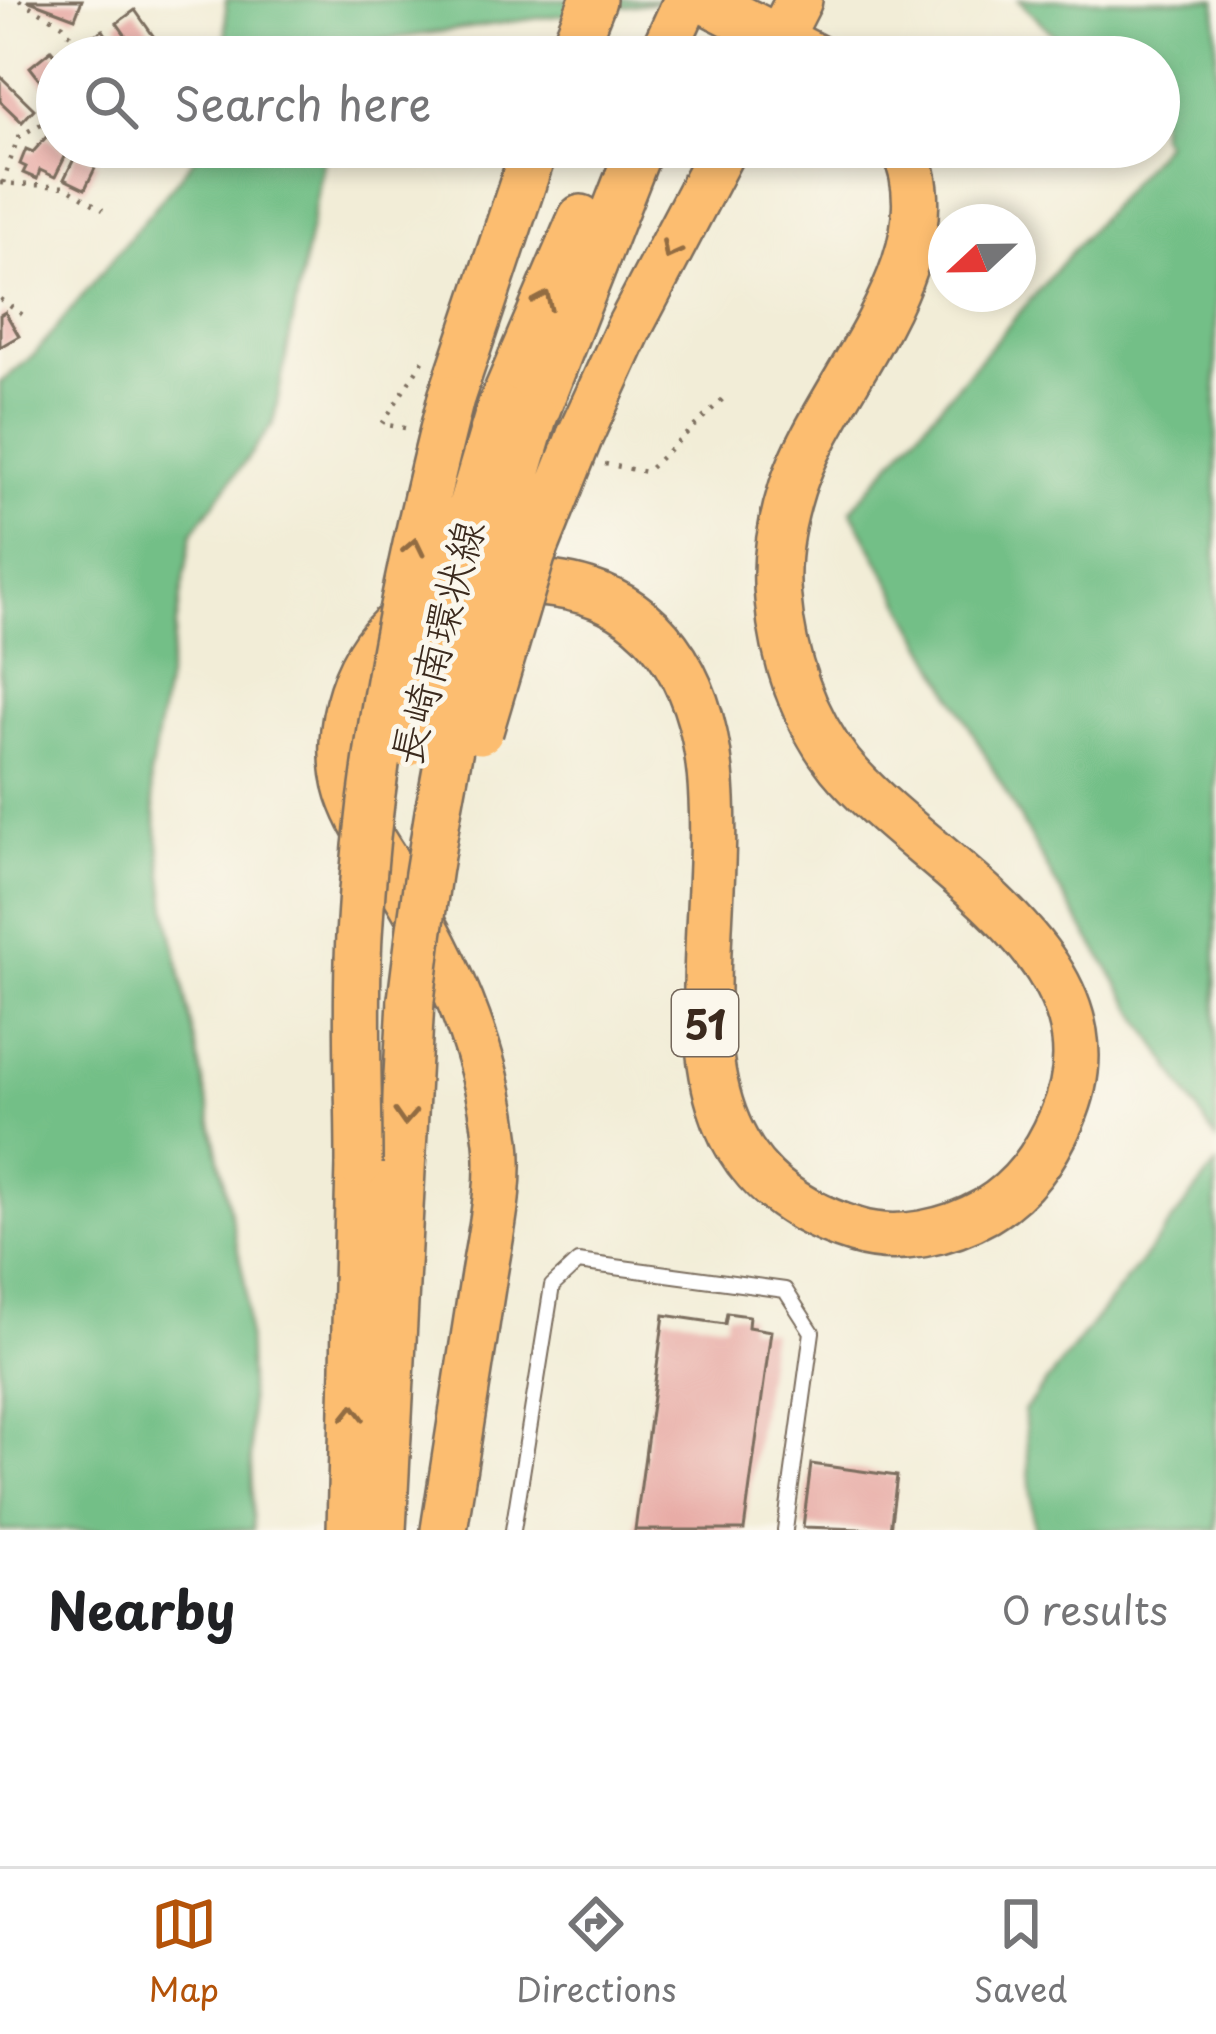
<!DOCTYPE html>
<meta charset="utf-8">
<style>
:root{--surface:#fff;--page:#f2f2f2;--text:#202124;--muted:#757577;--line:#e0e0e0;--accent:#b45309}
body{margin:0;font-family:"Playpen Sans","Klee One",sans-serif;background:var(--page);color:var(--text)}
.compass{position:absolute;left:928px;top:204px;width:108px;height:108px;border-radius:50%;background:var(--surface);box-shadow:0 6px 18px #0003;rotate:248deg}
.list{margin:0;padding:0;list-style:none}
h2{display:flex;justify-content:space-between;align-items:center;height:156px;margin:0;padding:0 48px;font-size:51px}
h2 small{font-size:39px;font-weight:400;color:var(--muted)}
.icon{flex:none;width:66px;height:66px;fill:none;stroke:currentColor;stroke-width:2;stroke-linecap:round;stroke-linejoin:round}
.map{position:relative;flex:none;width:1216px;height:1530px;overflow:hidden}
.search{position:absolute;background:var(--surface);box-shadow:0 6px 18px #0003;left:36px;right:36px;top:36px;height:132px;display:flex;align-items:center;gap:30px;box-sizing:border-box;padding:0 42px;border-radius:66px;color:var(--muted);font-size:45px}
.sheet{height:336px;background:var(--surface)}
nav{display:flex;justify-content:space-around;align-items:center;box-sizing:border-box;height:168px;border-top:3px solid var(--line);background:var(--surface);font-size:33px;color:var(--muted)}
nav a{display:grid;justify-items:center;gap:6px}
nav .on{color:var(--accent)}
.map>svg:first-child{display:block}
.forest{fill:#73bf87;stroke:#577452;stroke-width:3}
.building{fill:#e7a8a3}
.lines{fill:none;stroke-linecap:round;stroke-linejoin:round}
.lane-casing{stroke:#7b6e5f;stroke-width:18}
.primary-casing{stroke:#7b6e5f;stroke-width:50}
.path{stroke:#7b6e5f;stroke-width:4.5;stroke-dasharray:3 9;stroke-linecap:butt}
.lane{stroke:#fff;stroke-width:14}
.primary{stroke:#fcbd6f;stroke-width:45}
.primary-bridge-casing{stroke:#7b6e5f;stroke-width:50;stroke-linecap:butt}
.primary-bridge{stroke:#fcbd6f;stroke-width:45}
.oneway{stroke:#926c42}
.labels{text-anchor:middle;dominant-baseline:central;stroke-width:10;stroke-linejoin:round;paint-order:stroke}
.shield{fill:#fbf7ec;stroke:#75685c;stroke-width:3}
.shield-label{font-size:39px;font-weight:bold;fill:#3b2a1e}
.street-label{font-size:42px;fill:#3b2a1e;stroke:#fbf7ec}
</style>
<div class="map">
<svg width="1216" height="1530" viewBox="0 0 1216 1530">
<rect width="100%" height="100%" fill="#fbf7ec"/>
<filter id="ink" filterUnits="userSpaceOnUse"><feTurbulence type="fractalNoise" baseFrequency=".00833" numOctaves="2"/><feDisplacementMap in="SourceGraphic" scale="24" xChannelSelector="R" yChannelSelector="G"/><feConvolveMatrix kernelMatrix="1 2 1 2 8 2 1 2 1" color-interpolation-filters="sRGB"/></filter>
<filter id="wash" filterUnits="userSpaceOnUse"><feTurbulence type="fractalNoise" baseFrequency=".004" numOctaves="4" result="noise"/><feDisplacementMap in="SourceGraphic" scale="48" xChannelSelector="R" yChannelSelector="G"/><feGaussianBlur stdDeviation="2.7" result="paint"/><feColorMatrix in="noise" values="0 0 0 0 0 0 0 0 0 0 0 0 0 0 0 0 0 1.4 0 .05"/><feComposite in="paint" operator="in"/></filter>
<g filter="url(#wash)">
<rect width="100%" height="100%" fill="#f2edd7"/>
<!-- forest -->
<path class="forest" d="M226,0H670L346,45L343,57H226Z
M1018,0H1216V1140L1057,886L851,510L1165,142L1159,135V57H1077Z
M204,147H326L273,424L192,533L150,776L167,907L246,1289L253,1530H0V383L34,355Z
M1216,1165V1530H1034L1024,1411Z"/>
<g id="blocks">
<!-- building -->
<path class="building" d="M27,0H82L75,18Z
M135,10L161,47L147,57H141L117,23Z
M103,30L120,57H98L88,39Z
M51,50L57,57V102L30,67Z
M0,76L34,109L22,122L0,101Z
M47,136L67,153L55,177L40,170L37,179L23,173L26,167L20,164L26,149L33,152Z
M77,153L98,162L85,189L64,179Z
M5,312L19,336L0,347V315Z
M727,1313L749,1316L748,1327L771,1331L744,1530H635L664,1315L725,1324Z
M811,1464L897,1476L890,1530L803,1527Z"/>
</g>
</g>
<g filter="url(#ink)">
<use href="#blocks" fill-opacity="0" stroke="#7b6e5f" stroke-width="3"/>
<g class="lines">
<!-- lane casing -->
<g class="lane-casing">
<path id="lane" d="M513,1530L552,1286L578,1262L785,1290L812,1332L785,1530"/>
</g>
<!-- primary casing -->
<g class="primary-casing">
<path id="primary" d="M704,0L815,57
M570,57L593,0
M661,57L687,0
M770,57L799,0
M451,398L535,147
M500,408L581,218
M534,417L640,147
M579,438L629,328L724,147
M487,583C557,578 623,589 667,649C795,822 583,1147 856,1231C898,1244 949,1232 986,1211C1023,1189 1045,1157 1062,1118C1132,959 921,864 840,765C803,718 783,658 778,599C774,563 781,523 792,488C824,387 957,259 903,147
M410,613C356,646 330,733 349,792C360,826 384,857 402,887C449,964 487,1052 497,1142C502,1189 489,1240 482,1287C469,1368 457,1449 444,1530
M350,1530L359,1164
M383,1530L411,1000"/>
</g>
<!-- path -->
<path class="path" d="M19,0L63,25L85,57
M0,183L66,187L103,210
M3,183L18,137L57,115
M0,299L27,318
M405,428L382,424L424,359
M605,464L646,472L725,397"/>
<!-- lane -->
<use href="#lane" class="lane"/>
<!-- primary -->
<use href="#primary" class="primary"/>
<!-- primary-bridge casing -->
<g class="primary-bridge-casing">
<path id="primary-bridge" d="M480,731L532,556L579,438
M406,744L423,668L500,408
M411,1000C435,793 473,616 534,417
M359,1164C359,1088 355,1011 359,936C369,753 406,575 451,398"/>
</g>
<!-- primary-bridge -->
<use href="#primary-bridge" class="primary-bridge"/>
</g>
<!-- one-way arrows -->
<defs><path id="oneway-chevron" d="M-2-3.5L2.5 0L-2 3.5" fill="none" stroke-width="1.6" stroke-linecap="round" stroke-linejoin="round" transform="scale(3)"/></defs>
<g class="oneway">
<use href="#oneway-chevron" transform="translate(670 251) rotate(118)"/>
<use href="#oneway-chevron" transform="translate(544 300) rotate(-66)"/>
<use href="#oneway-chevron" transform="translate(414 547) rotate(-78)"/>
<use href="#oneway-chevron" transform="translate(405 1117) rotate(93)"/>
<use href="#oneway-chevron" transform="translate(353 1413) rotate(-89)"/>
</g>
</g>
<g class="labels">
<!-- shield labels -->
<rect class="shield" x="672" y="990" width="66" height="66" rx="9"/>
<g class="shield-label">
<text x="705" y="1023">51</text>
</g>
<!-- street labels -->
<g class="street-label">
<text transform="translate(435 642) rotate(-75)">長崎南環状線</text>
</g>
</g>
</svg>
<svg class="compass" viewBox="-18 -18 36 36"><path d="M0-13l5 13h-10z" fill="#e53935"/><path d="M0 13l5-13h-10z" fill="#757577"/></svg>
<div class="search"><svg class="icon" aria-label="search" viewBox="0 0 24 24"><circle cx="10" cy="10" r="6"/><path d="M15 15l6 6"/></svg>Search here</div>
</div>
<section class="sheet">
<h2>Nearby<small>0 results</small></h2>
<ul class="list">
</ul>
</section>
<nav>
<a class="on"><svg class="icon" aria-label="map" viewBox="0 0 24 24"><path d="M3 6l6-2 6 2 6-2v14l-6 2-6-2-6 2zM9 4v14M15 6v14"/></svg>Map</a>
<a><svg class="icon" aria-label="directions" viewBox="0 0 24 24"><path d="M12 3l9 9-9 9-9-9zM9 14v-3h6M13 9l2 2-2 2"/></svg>Directions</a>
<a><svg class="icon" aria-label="saved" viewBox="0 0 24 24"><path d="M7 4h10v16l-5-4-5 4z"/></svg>Saved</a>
</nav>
